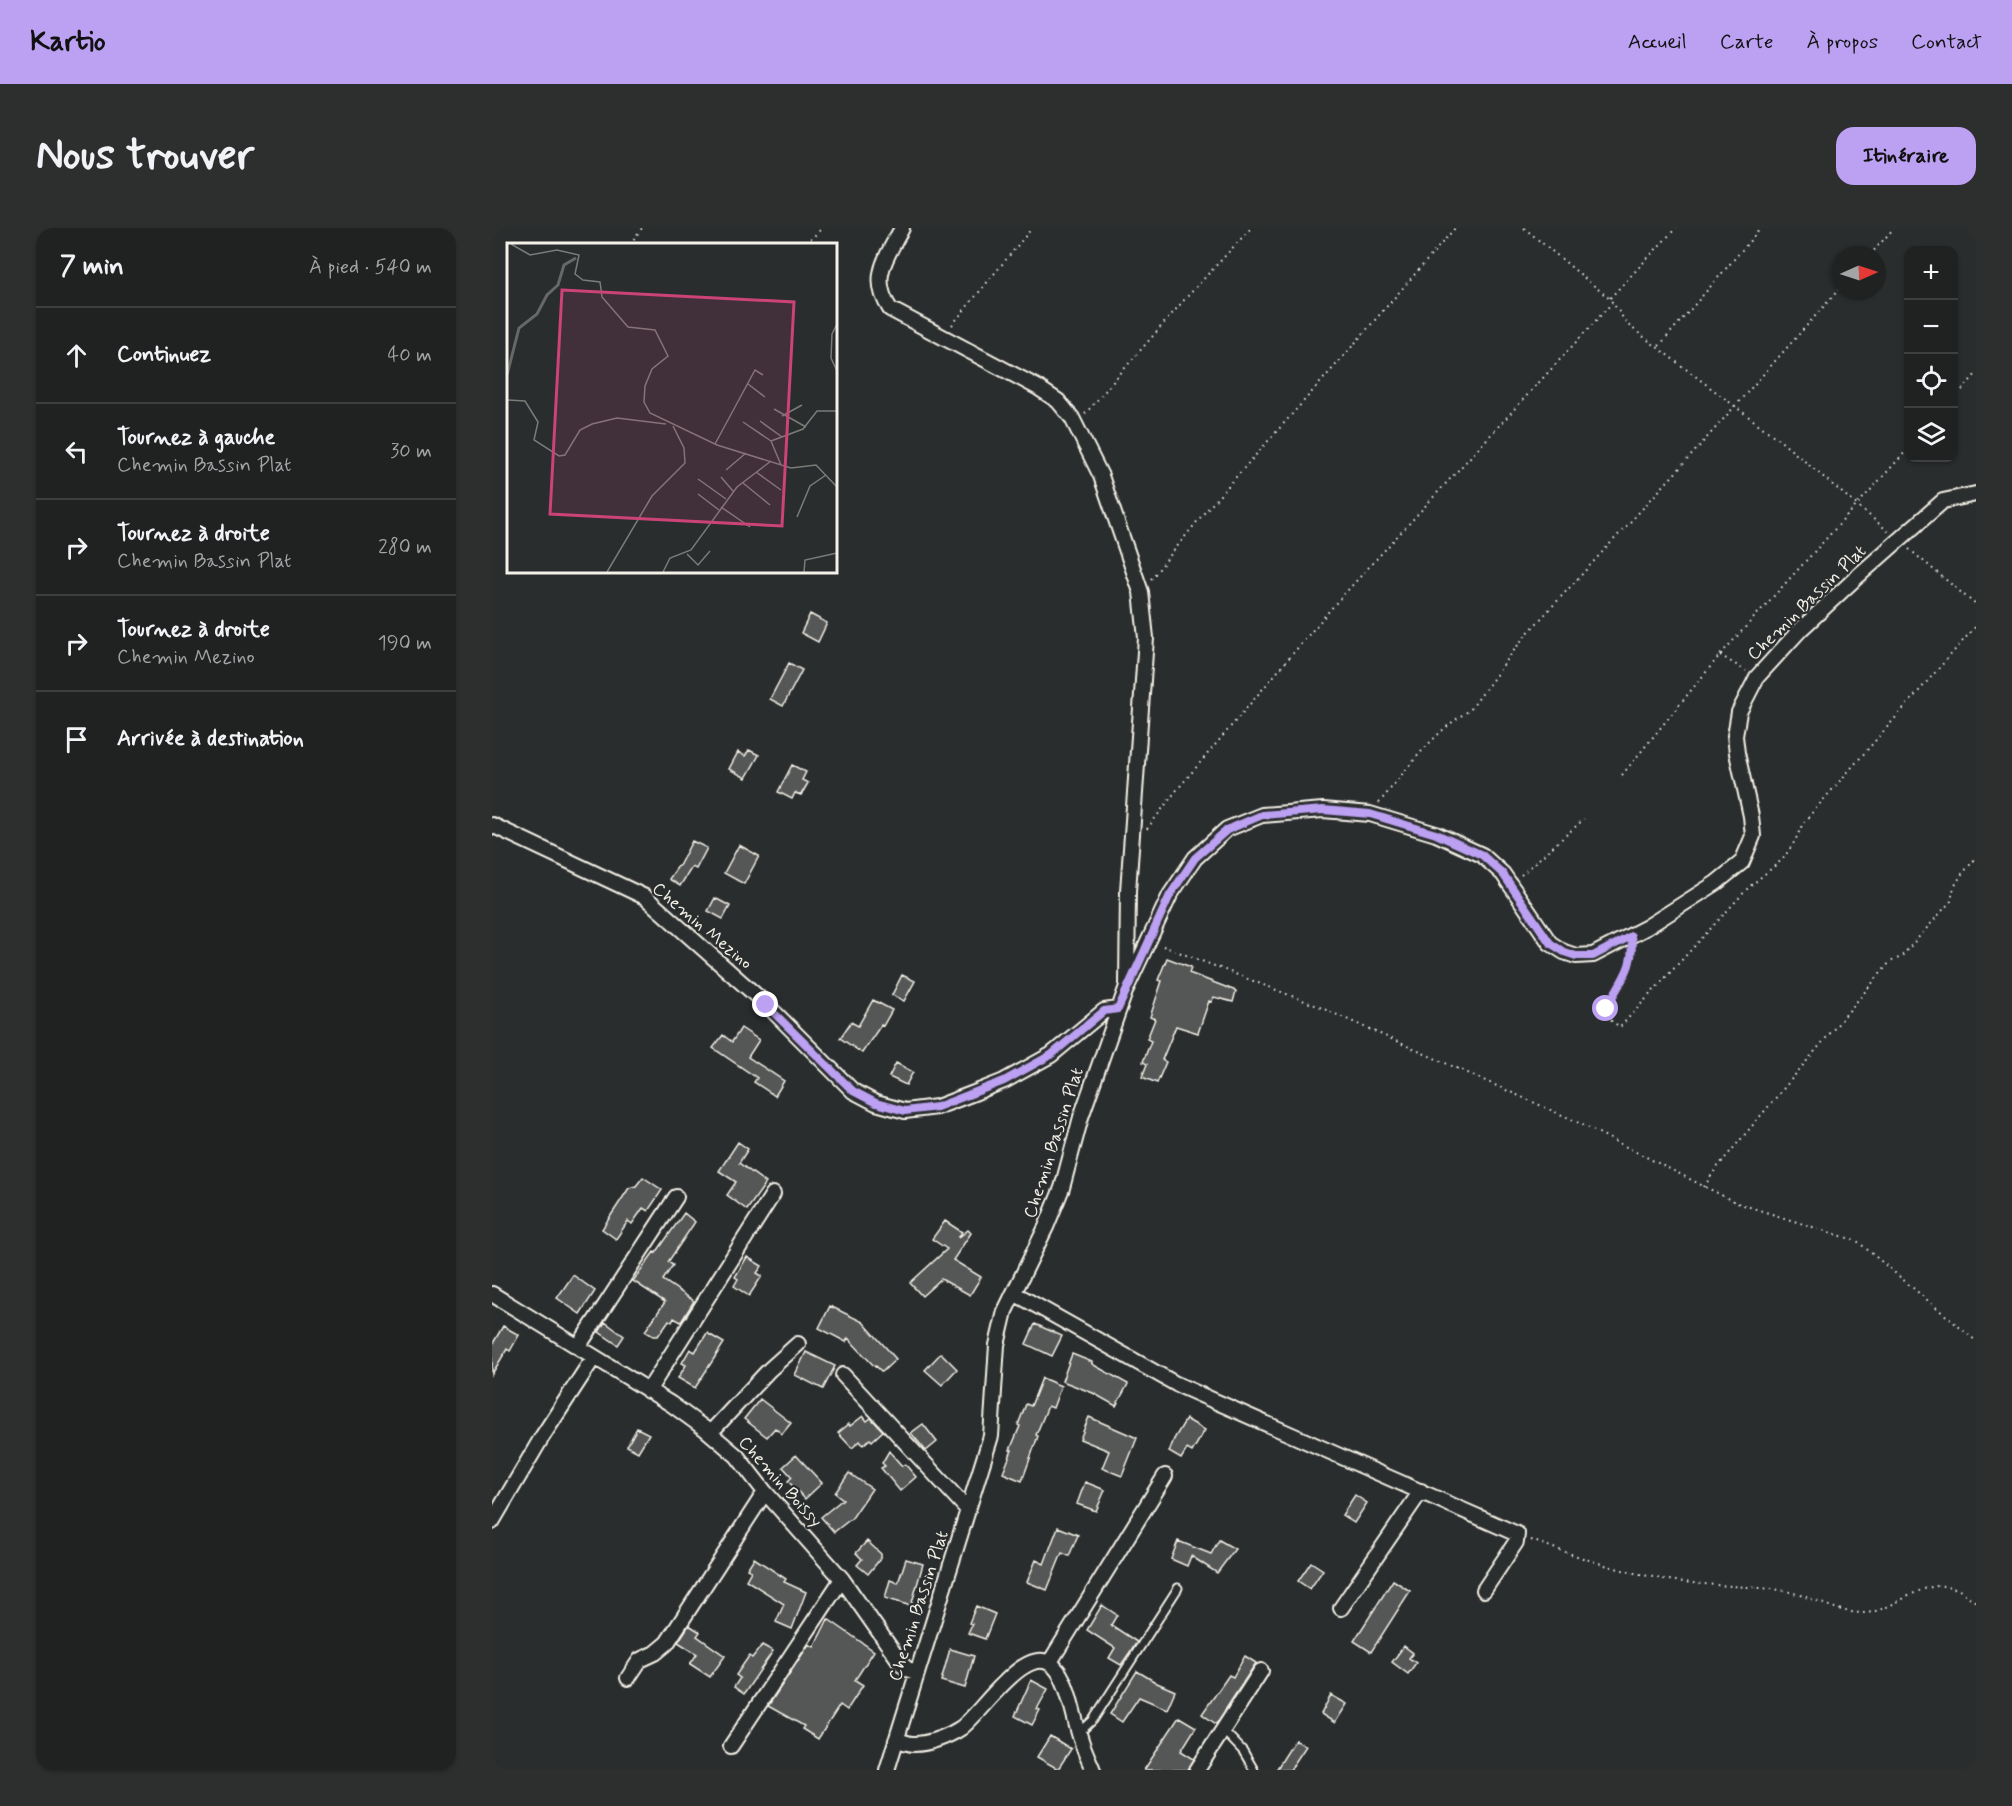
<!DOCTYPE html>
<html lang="fr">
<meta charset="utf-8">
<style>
:root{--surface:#202222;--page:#2d2f2f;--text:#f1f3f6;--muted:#a2a4a5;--line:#3d3f40;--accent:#bca0f2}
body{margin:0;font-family:Mynerve,sans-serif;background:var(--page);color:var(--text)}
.controls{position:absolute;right:18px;top:18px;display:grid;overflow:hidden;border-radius:12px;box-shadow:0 2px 4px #0004}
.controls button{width:54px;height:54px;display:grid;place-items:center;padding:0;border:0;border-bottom:2px solid var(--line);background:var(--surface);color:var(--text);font:30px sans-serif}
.compass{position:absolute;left:1340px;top:18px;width:54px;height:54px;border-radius:50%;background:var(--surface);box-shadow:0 2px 4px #0004;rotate:87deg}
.stop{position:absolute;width:18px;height:18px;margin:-14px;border:4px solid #bca0f2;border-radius:50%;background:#fff}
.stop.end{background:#bca0f2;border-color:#fff;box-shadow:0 2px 6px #0008}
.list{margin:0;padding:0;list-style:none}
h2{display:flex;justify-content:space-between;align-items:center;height:78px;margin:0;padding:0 24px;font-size:26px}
h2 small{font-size:20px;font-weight:400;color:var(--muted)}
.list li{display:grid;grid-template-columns:39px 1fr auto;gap:18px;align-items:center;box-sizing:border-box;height:96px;padding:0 24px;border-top:2px solid var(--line)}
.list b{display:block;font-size:22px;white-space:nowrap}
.list p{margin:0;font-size:20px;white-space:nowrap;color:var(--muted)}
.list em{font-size:20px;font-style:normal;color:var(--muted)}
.icon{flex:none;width:33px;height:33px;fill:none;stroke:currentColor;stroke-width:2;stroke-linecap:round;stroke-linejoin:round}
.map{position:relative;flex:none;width:1484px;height:1542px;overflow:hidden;border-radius:18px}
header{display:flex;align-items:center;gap:36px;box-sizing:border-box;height:84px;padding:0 30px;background:var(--accent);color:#111}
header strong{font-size:28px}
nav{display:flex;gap:33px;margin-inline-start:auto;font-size:21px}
.intro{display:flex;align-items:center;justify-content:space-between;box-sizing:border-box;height:144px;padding:0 36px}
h1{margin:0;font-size:42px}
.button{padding:15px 27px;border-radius:18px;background:var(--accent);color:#111;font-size:21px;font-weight:700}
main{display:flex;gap:36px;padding:0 36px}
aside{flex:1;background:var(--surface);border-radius:18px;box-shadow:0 2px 4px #0004}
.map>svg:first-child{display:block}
.building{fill:#555756;stroke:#f4f1e8;stroke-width:1.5}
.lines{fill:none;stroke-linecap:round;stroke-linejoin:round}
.service-casing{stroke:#f4f1e8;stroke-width:11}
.minor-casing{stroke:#f4f1e8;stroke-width:18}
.path{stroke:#f4f1e8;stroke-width:2;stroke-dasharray:1.5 4.5;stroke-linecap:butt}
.service{stroke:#2a2d2e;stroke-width:7}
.minor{stroke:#2a2d2e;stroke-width:14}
.route{stroke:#bca0f2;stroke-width:8}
.labels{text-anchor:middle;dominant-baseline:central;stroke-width:4.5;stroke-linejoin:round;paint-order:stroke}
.street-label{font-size:18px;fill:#f4f1e8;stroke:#2a2d2e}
.inset-river{fill:none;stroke:#676866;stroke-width:3}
.inset-road{fill:none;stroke:#7b7b78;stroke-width:1.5}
.view{fill:#cc4377;fill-opacity:0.15;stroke:#cc4377;stroke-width:3}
.inset-edge{fill:none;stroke:#f4f1e8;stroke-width:3}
</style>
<header>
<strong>Kartio</strong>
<nav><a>Accueil</a><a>Carte</a><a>À propos</a><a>Contact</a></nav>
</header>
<div class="intro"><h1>Nous trouver</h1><a class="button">Itinéraire</a></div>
<main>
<aside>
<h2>7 min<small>À pied · 540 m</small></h2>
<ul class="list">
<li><svg class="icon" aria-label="ahead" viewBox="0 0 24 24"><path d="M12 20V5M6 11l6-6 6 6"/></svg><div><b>Continuez</b></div><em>40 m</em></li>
<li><svg class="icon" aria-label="left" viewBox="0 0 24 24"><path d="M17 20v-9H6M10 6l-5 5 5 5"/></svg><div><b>Tournez à gauche</b><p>Chemin Bassin Plat</p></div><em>30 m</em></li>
<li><svg class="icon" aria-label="right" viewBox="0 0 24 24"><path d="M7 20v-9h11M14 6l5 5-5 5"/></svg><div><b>Tournez à droite</b><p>Chemin Bassin Plat</p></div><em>280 m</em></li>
<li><svg class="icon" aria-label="right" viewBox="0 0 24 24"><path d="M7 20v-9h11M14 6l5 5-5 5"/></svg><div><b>Tournez à droite</b><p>Chemin Mezino</p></div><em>190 m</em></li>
<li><svg class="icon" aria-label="arrive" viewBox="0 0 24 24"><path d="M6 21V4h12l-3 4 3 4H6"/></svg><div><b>Arrivée à destination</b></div></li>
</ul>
</aside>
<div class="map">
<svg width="1484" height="1542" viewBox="0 0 1484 1542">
<rect width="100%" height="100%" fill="#2a2d2e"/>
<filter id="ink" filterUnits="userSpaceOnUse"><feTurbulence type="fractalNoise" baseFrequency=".0167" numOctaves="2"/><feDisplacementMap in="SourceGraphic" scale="12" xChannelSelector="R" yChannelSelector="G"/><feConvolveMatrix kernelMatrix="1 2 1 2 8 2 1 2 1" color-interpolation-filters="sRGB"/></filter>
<g filter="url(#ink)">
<!-- building -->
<path class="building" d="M318,386L335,395L326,414L309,405Z
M297,435L310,442L291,478L278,471Z
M257,522L267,527L254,550L237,541L246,524L253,528Z
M300,537L314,544L310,552L316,555L309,567L303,565L300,571L286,564Z
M200,613L215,620L204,641L200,639L188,658L177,651L186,638H187Z
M247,617L267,628L252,656L232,645Z
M223,670L238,678L231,691L216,683Z
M675,730L699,739L697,745L744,763L741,774L722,769L719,774L717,773L706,805L684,798L670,832L674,834L665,855L650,849L655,836L651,834L659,813L655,811L663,791L658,789L670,753L666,752Z
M410,747L423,753L412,773L400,767Z
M381,772L400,782L391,798L389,797L370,825L348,810L359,794L366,798Z
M249,800L267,812L256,829L292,853L283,868L262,854L265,850L221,820L231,807L240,814Z
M404,835L421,844L414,857L397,849Z
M246,914L256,921L247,935L274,955L255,982L235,967L244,954L227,943Z
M151,949L170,962L156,983L151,980L140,996L136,993L124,1011L110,1001L137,960L144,958Z
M192,985L203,994L176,1034L181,1037L171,1052L202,1073L189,1094L182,1090L180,1094L177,1092L166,1108H161L153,1103L173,1074L141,1053L162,1024L164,1025Z
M453,993L470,1004L466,1010L476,1002L479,1005L461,1032L489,1049L478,1067L449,1051L430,1068L418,1055L455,1021L440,1011Z
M255,1029L270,1038L265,1045L270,1048L257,1068L242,1058L246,1051L243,1049Z
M81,1047L103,1063L88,1086L65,1070Z
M338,1078L371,1094L404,1131L390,1144L384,1138L383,1139L356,1110L354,1114L327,1100Z
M113,1094L132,1108L126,1117L107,1104Z
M543,1096L570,1108L560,1128L534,1116Z
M11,1098L27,1107L18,1123L15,1121L0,1146V1117Z
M215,1105L232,1115L203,1160L186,1150L194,1137L190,1135L198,1121L203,1124Z
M314,1124L343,1138L331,1161L303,1147Z
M449,1125L465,1141L450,1157L433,1142Z
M580,1126L600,1134V1136L636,1156L624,1178L601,1165L570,1153Z
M550,1150L569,1158L561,1180L556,1178L544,1207L546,1208L530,1253L511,1245L520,1222H518L528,1198L526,1197L534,1176L539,1178Z
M268,1171L299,1195L290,1206L283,1200L275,1209L252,1191Z
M371,1188L375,1193L379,1190L391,1203L380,1213L378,1211L371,1217L368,1213L360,1220L346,1205L357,1196L358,1198Z
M597,1189L645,1210L630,1248L610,1240L617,1223L588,1211Z
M694,1191L713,1202L700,1224L695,1221L689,1231L677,1224L682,1211Z
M431,1196L445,1214L434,1223L419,1205Z
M145,1200L157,1206L146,1224L135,1218Z
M397,1223L410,1238L413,1236L424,1249L408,1263L389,1240L393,1238L390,1235Z
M304,1227L330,1255L313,1271L296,1253L300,1249L291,1239Z
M357,1245L380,1261L360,1290L342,1304L329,1289L351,1271L343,1265Z
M593,1254L613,1262L604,1283L585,1276Z
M863,1267L875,1275L862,1295L850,1287Z
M566,1299L586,1307L577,1328L570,1325L555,1362L535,1354L544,1332L552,1336Z
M727,1312L743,1321L725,1345L699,1328L695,1338L679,1331L686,1313L719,1326Z
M375,1313L389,1326V1330L376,1346L365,1337L370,1331L364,1325Z
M262,1330L294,1351L292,1354L314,1364L300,1401L284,1394L292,1376L254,1352L259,1343L255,1341Z
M414,1331L431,1336L419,1378L393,1370L398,1352L406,1355Z
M819,1334L831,1342L818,1361L806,1353Z
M901,1352L918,1363L879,1424L862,1413Z
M610,1377L625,1387L619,1397L645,1414L629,1437L617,1430L623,1420L595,1402Z
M484,1378L503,1386L493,1411L476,1405L480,1396L477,1395Z
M336,1391L382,1423L363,1452L371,1457L355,1482L348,1477L326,1511L310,1501L312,1498L276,1478L317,1416L322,1419Z
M197,1397L208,1404L205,1408L233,1428L218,1449L198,1436L205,1426L186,1414Z
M270,1417L281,1423L252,1466L242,1459L248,1450L244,1447L257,1428L260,1430Z
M912,1418L921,1425L917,1430L924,1435L916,1446L900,1434Z
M458,1421L482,1428L473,1460L449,1453Z
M753,1428L764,1435L724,1496L710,1486L737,1447L741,1449Z
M645,1443L665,1455L683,1463L675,1481L647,1469L630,1494L618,1486Z
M539,1452L556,1461L545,1481L548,1482L540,1497L523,1488Z
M839,1467L855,1476L843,1495L829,1486Z
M687,1489L704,1499L689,1523L702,1531L696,1542H652Z
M558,1508L579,1521L566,1541L545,1529Z
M803,1512L814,1518L798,1542H784Z"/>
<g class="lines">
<!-- service casing -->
<g class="service-casing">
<path id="service" d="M730,1501L751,1523L762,1542
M587,1505L601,1492L686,1360"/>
</g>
<!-- minor casing -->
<g class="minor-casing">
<path id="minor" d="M410,0C395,29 377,49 398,81L545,159L566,173L580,190L609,248L649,364L654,410L636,663L635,756
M0,597L153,669L275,777L361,863L384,875L413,883L445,879L482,865L512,853L559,827L612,783L626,781
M522,1065L684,1156L1025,1306L1024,1314L992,1362
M0,1066L179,1176L212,1200L245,1228L273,1264L350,1351L409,1435L415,1441L424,1444
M86,1119L184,969
M351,1147L476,1282
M156,1163L281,966
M218,1205L277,1142L306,1116
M0,1294L50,1209L102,1129
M849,1380L929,1263
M558,1434L673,1248
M136,1450L148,1432L163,1425L175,1415L273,1264
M404,1512C410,1513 416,1516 422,1516C437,1516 457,1508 469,1500C491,1484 539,1405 566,1443C578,1460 582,1492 589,1512C592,1522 597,1532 601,1542
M239,1518L350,1351
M395,1542L499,1208L505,1117L513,1083L554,999L570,960L589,889L634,761L678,667L703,630L735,601L770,587L831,582L878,586L944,606L990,627L1011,646L1058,715L1072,724L1084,728L1101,727L1155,699L1224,655L1250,634L1261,608L1259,588L1245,525L1243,508L1247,484L1265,449L1308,402L1366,348L1451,273L1484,266
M705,1542L769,1443"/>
</g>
<!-- path -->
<path class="path" d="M1032,0L1118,71L1136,97L1286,211L1397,304
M138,16L150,0
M314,16L330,0
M1378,27L1402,0
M1118,70L1184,0
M460,97L540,0
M1167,118L1269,0
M1462,171L1484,146
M593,186L693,71L759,0
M1417,321L1484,377
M659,351L712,285L843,138L963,0
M1228,427L1254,443
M1130,547L1228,427L1416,221
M887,575C914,542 941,504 978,482L1032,409L1187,241L1349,59
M655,601L684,563L843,376L1120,75
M1029,647L1092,591
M671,718L823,777L1079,891L1245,975L1365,1013L1484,1113
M1141,723C1138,745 1123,762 1114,781L1115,790L1128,799L1257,659L1291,631L1303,613L1311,595L1484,398
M1212,959L1223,942L1398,734L1409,729L1459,673L1462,659L1470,646L1484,630
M1039,1312C1079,1326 1119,1341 1161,1349C1203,1358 1246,1357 1288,1362C1316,1366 1342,1385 1371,1385C1404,1384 1431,1347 1465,1361C1472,1364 1478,1370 1484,1374"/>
<!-- service -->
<use href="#service" class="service"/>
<!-- minor -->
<use href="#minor" class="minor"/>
</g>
</g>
<g class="lines" filter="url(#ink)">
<!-- route -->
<path class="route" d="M274,777L361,863L384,875L413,883L445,879L512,853L559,827L612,783L626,781L678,667L703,630L735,602L770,587L831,582L878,586L944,606L990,627L1011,646L1058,715L1072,724L1084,728H1101L1139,708C1144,740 1127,754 1114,781"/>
</g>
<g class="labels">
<!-- street labels -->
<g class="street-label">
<text transform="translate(1315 375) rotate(-44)">Chemin Bassin Plat</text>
<text transform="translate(210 698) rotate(40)">Chemin Mezino</text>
<text transform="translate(562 915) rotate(-72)">Chemin Bassin Plat</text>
<text transform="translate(288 1254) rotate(48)">Chemin Boissy</text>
<text transform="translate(427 1378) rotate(-72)">Chemin Bassin Plat</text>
</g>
</g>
<!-- overview -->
<g transform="translate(15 15)">
<rect width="330" height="330" fill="#2a2d2e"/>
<path class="inset-river" d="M0,132L12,85L30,71L40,52L51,42L57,22L69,15"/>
<path class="inset-road" d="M4,1L23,12L50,7L72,12L68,31L76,37L93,39L95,54L121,84L148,87L161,113L145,126L138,143L137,159L143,170L210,202L284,225L309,222L330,244M330,81L325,91L324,115L330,128M241,141L258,154M0,157L18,158L31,179L27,197L52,213L58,212L73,187L85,181L110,175L159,181M267,166L299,184M275,173L295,162M253,178L275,194M236,179L264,198M208,201L248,127L256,132M274,222L264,198L296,186L310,168H330M219,227L239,210M249,229L274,247M214,234L226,248M191,236L219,256M236,240L263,262M191,251L212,267M214,264L243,284M290,274L303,243L319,232M180,311L191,322L203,308M100,329L145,253L178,220L177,205L166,183M156,329L163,315L184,307L230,244L264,218M297,329L298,317L330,310"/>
<path class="view" d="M55,47L287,59L275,283L43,271Z"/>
<rect width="330" height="330" class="inset-edge"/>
</g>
</svg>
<div class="controls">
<button>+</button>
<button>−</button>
<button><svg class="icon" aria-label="locate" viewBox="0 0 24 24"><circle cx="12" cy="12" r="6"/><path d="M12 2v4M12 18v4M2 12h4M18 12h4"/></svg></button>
<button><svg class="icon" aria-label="layers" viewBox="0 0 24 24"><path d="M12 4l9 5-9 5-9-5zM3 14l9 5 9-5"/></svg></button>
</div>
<svg class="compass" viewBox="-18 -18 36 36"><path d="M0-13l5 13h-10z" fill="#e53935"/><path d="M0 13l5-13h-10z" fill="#a2a4a5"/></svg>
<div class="stop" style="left:1114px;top:781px"></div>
<div class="stop end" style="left:274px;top:777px"></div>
</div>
</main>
